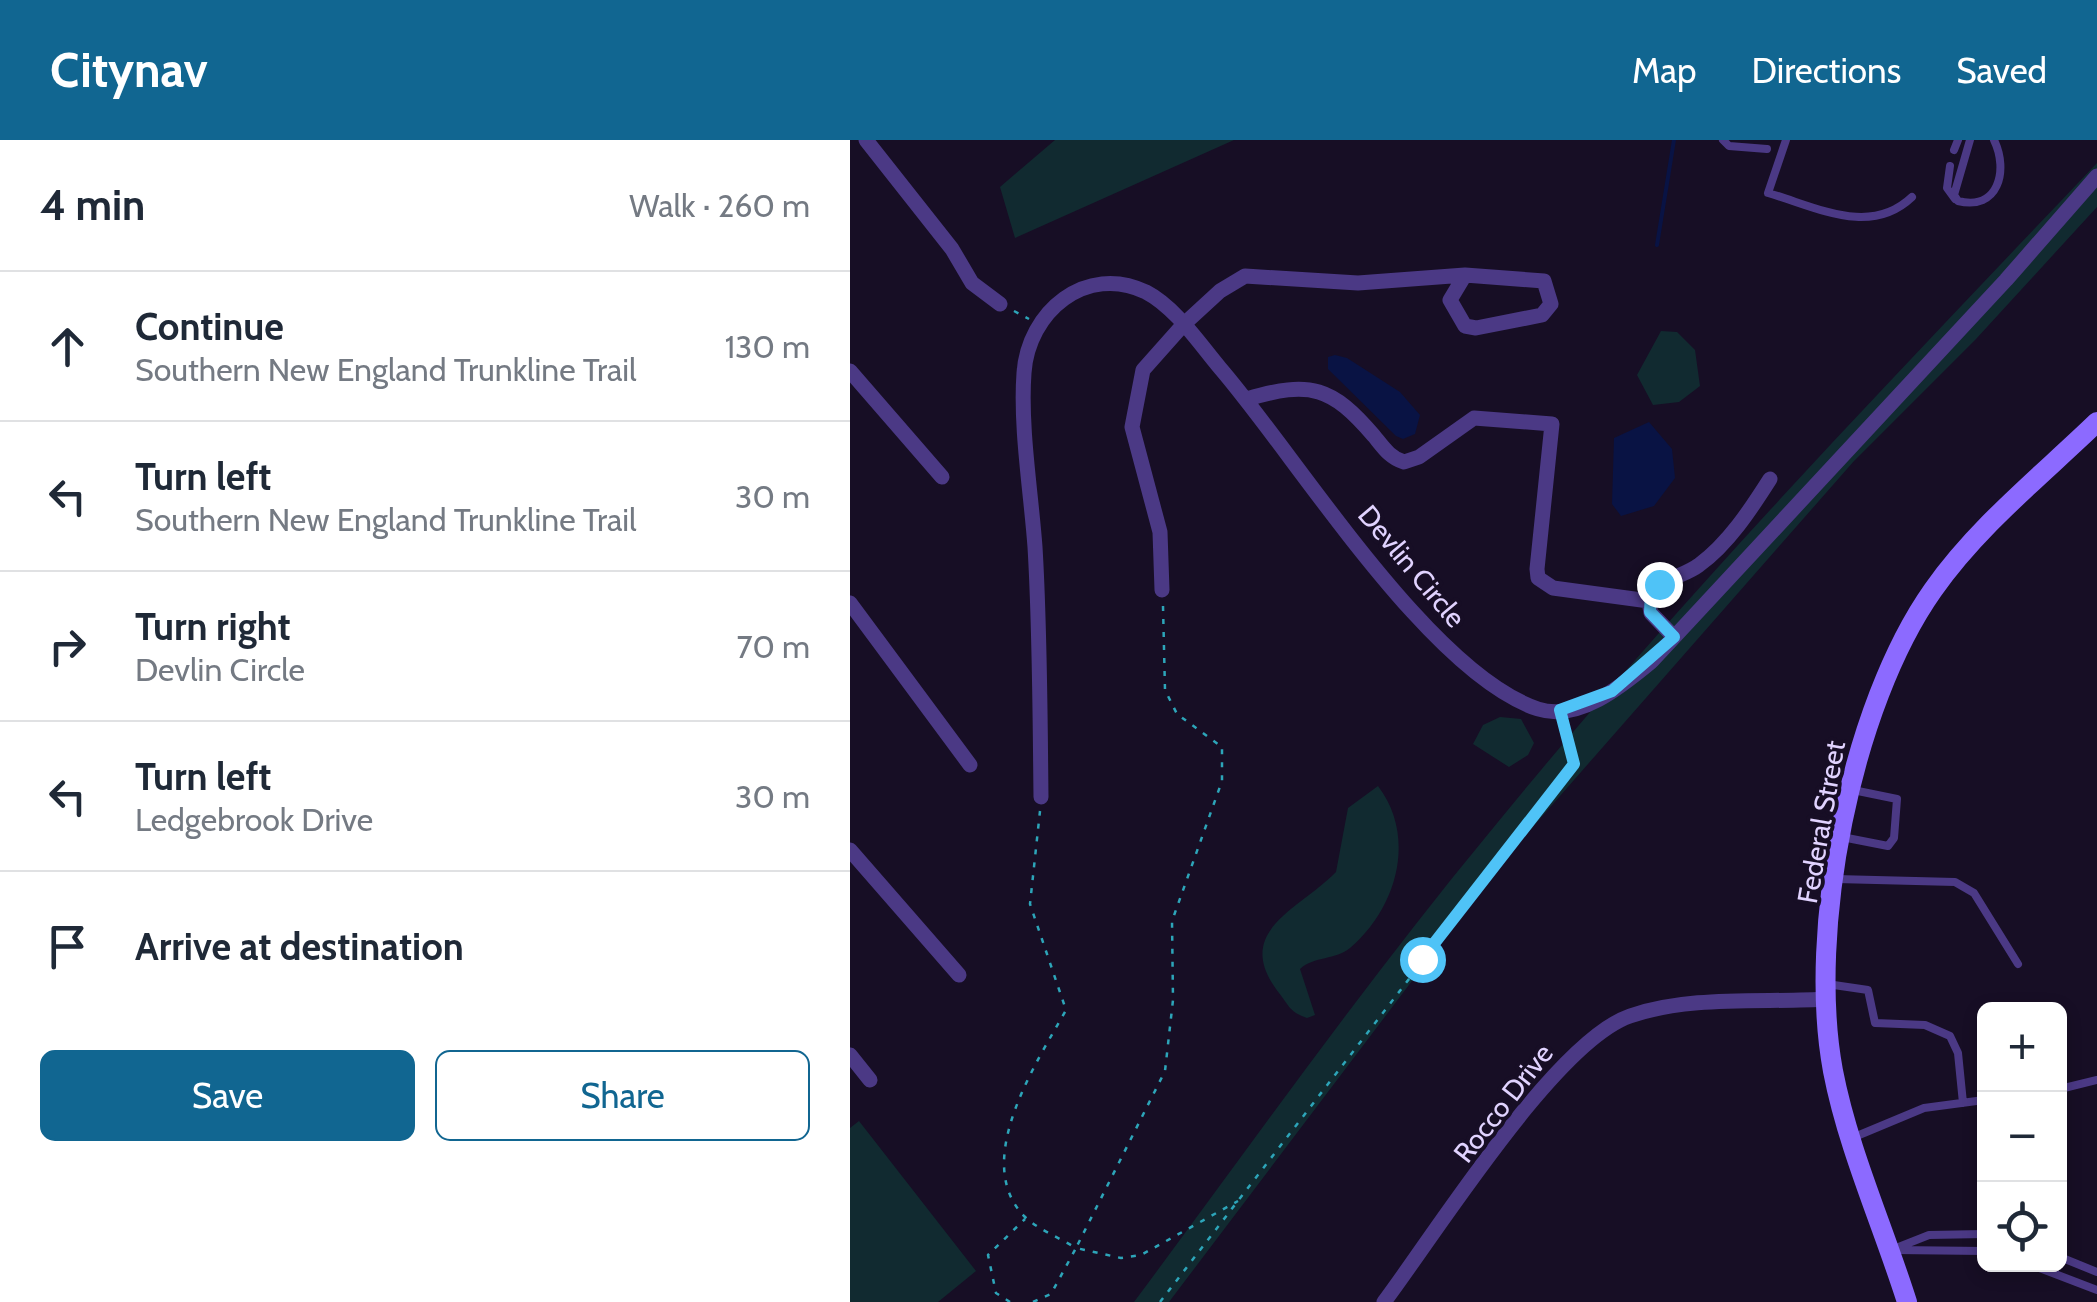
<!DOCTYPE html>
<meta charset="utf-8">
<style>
:root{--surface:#fff;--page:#f2f2f3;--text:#1f2937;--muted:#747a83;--line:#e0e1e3;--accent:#116691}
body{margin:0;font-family:Cabin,sans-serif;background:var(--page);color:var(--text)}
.controls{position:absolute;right:30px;bottom:30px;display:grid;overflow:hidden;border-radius:15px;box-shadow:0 5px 15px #0003}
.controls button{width:90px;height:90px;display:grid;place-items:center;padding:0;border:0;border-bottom:2px solid var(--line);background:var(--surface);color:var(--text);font:50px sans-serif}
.stop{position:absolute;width:30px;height:30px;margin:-22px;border:8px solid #4fc3f7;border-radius:50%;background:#fff}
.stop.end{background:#4fc3f7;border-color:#fff;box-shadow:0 2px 10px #0008}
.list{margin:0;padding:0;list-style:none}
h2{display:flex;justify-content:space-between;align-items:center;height:130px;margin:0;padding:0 40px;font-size:42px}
h2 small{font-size:32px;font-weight:400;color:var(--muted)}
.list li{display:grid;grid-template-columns:65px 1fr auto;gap:30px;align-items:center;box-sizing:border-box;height:150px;padding:0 40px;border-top:2px solid var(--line)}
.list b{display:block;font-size:38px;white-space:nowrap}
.list p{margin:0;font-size:32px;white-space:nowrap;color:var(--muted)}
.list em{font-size:32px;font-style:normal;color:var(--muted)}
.actions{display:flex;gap:20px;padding:30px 40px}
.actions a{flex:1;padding:22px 0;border:2px solid var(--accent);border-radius:15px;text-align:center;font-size:35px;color:var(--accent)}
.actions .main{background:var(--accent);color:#fff}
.icon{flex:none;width:55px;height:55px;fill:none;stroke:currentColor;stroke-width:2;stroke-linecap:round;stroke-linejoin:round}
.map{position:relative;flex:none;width:1247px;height:1162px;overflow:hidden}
header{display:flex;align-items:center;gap:60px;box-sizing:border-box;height:140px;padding:0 50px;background:var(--accent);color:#fff}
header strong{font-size:48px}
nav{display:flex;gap:55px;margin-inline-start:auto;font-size:35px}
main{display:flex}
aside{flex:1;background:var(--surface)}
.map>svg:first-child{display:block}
.green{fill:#112a30}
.water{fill:#091344}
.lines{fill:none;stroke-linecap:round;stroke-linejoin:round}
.stream{stroke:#091344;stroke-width:4}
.path{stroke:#2da5b9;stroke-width:2.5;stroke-dasharray:5 8;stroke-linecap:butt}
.lane{stroke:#4b3985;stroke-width:8}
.street{stroke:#4b3985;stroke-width:15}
.secondary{stroke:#8c6aff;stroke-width:20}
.route{stroke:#4fc3f7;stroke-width:12}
.labels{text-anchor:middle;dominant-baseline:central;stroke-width:8;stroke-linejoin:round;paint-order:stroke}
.street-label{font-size:28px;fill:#e1d3ff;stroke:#170e25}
</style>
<header>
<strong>Citynav</strong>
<nav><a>Map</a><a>Directions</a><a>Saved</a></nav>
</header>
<main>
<aside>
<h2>4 min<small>Walk · 260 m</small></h2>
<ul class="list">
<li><svg class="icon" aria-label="ahead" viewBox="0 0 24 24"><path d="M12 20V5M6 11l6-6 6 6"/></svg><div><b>Continue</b><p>Southern New England Trunkline Trail</p></div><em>130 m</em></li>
<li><svg class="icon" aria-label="left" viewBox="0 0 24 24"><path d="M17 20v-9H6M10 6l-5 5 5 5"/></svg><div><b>Turn left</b><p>Southern New England Trunkline Trail</p></div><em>30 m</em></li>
<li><svg class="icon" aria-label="right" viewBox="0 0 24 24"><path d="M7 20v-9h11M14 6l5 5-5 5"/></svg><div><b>Turn right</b><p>Devlin Circle</p></div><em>70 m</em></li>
<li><svg class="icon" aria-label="left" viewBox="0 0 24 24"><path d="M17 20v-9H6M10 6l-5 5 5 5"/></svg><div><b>Turn left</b><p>Ledgebrook Drive</p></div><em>30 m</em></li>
<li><svg class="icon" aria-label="arrive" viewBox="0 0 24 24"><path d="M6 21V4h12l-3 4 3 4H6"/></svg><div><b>Arrive at destination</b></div></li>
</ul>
<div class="actions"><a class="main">Save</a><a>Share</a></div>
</aside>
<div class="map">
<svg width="1247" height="1162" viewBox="0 0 1247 1162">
<rect width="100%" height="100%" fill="#170e25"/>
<!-- green -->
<path class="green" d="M205,0H384L165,98L150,47Z
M1247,23V67L1126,199L1004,321L652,722L319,1162H284C401,1005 514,844 639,693C829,459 1040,241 1247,23Z
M811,191L827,192L845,210L850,246L829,262L803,265L787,235Z
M650,577L671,579L684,603L678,615L659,627L623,604L633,585Z
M528,646C567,697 547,768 500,808C486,820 464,816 450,829L465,875L457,878C440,872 439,866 429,853C381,791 449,770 486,732L498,668Z
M9,981L126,1131L88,1162H0V988Z"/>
<!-- water -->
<path class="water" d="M485,215L497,218L550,252L570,275L565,294L553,299L546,296L478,229V217Z
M799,282L822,309L825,338L804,366L771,376L762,364L764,298Z"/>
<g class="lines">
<!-- stream -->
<path class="stream" d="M807,105L824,0"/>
<!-- path -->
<path class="path" d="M164,171L179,179
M313,466L315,550L327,574L372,607V641L322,781L323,860L315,931L226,1108L271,1118L291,1115L388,1061
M160,1162L146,1153L138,1115L175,1079
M183,1162L201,1154L226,1108C210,1098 187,1089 174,1076C121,1021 187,922 216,870L180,764L190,671
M310,1162L724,625L714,586"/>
<!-- lane -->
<path class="lane" d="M873,0L879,6L917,9
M936,0L918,53C967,67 1020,97 1062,57
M1120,0L1104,55L1108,61C1148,71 1159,31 1144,0
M1104,10L1108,0
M1100,26L1097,48L1105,59
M992,697L1038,706L1044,698L1047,659L1003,650
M986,739L1105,742L1124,753L1168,824
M977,844L1018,850L1025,883L1075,885L1100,896L1108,913L1113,963
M1210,949L1247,940
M1002,998L1074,968L1134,960
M1041,1110L1079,1095L1134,1094
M1045,1110L1134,1111
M1210,1117L1247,1132
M1179,1124L1247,1150"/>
<!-- street -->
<path class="street" d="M16,0L102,109L122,143L150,164
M0,231L92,337
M397,259C461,240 482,247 524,296C533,307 540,318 554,322L569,317L624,278L702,284L687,429L688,438L703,448L799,461C805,439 832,438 849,425C878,404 901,369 920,339
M312,450L310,392L282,287L293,230L333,185L370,151L395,136L508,143L615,135L600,160L615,186L626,188L692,175L701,164L694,141L615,135
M799,461L801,473L824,497
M0,463L120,625
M191,657C190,574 190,490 185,407C181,352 170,287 174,233C178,172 236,123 296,152C325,167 349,203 370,228C447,317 579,533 688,569C729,582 773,545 802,521L1156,140L1247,36
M0,710L109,835
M0,915L20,940
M534,1162C586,1093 705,902 780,876C840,855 914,863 977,859"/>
<!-- secondary -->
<path class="secondary" d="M1057,1162C1033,1086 998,1009 983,931C957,791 1001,566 1083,450C1128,386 1191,336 1247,282"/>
</g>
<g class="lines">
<!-- route -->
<path class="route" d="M572,819L724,624L710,570L762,551L824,497L800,472L801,452L809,444"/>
</g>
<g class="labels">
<!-- street labels -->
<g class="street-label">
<text transform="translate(562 426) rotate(50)">Devlin Circle</text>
<text transform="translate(971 682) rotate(-80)">Federal Street</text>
<text transform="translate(653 963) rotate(-52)">Rocco Drive</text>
</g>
</g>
</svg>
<div class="controls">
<button>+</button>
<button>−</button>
<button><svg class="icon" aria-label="locate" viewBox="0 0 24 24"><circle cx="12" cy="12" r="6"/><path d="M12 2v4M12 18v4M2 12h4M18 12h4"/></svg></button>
</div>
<div class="stop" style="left:572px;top:819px"></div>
<div class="stop end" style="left:809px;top:444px"></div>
</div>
</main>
